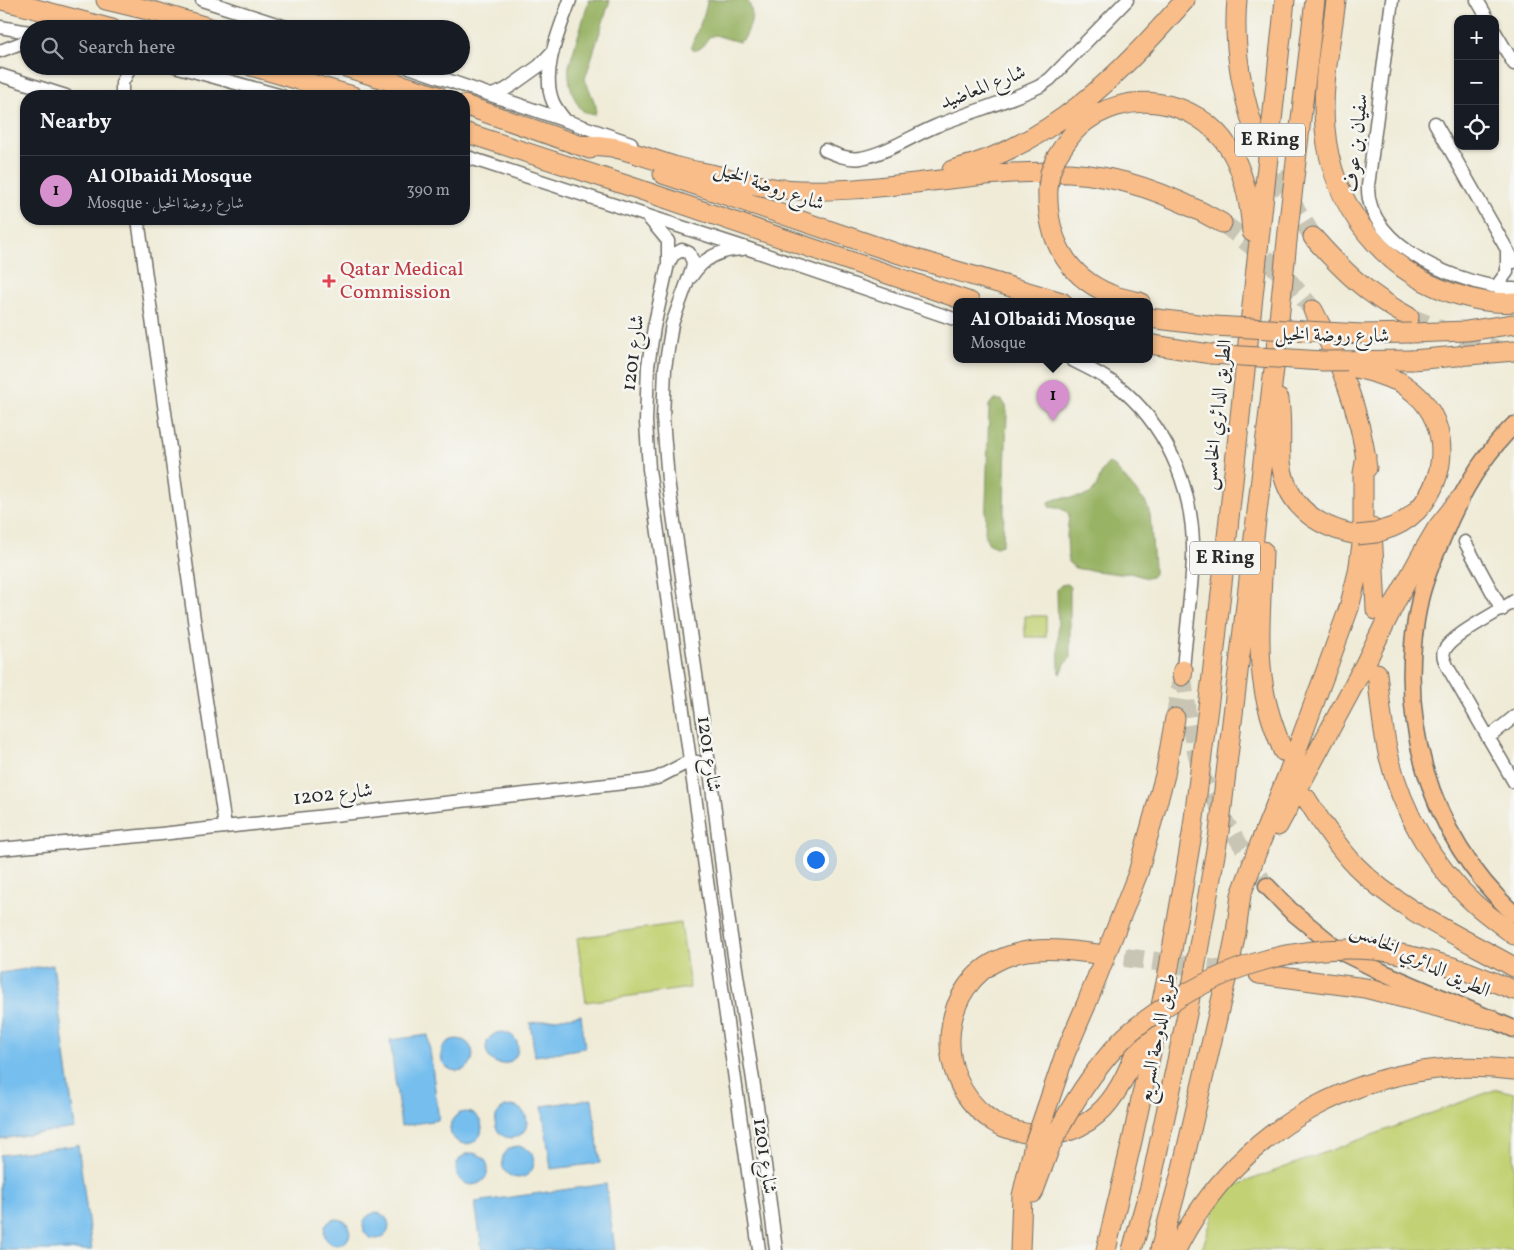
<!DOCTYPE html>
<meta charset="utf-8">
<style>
:root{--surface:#171b24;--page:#20242c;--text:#f1f3f6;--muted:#9ea1a6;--line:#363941;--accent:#d690ce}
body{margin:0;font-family:Vollkorn,Amiri,serif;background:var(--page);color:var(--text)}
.controls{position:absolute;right:15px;top:15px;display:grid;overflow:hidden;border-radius:10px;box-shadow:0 1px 4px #0004}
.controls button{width:45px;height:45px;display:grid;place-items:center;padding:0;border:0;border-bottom:1px solid var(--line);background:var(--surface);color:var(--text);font:25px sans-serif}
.you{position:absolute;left:815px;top:859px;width:18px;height:18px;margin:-12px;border:4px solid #fff;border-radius:50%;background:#1a73e8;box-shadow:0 0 0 8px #1a73e833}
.badge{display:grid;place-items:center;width:32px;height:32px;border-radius:50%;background:var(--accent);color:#111;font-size:16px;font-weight:700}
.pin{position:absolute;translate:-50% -41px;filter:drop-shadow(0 1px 2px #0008)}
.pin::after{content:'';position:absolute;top:26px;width:18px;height:15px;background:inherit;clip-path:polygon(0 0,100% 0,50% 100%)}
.popup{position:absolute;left:953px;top:298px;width:200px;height:65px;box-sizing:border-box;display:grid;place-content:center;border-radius:10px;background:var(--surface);filter:drop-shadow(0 1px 4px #0005);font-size:16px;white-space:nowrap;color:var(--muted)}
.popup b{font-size:19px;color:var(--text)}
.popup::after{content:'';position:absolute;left:50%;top:100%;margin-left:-10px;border:10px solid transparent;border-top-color:var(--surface)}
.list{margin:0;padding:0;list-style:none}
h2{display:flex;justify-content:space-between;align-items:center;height:65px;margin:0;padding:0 20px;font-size:21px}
h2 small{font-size:16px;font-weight:400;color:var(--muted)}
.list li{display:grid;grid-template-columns:32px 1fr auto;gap:15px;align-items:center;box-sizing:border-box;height:70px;padding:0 20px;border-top:1px solid var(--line)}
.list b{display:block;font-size:19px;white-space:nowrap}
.list p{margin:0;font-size:16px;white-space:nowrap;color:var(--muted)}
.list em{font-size:16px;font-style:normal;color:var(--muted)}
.icon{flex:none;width:28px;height:28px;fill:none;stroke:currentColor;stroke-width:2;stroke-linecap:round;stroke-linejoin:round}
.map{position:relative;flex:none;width:1514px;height:1250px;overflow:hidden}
.search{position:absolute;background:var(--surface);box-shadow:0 1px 4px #0004;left:20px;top:20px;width:450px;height:55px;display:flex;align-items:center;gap:12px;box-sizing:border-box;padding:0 18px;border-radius:28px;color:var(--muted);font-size:19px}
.panel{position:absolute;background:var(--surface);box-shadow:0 1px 4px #0004;left:20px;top:90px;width:450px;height:135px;border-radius:20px}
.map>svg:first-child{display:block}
.green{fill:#c2d173;stroke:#767e4f}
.forest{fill:#99b365;stroke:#626f48}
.water{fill:#75beee;stroke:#50748c}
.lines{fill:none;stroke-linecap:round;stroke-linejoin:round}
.major-tunnel{stroke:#c8c5b5;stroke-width:16;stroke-dasharray:16 8;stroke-linecap:butt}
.highway-tunnel{stroke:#c8c5b5;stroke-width:19;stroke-dasharray:19 9;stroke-linecap:butt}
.minor-casing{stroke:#706e67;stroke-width:15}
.major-casing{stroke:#706e67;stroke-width:19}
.highway-casing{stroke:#706e67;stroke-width:21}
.minor{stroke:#fff;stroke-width:12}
.major{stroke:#f8bd89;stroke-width:16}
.highway{stroke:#f8bd89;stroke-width:19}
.highway-bridge-casing{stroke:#706e67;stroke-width:21;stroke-linecap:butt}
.highway-bridge{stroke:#f8bd89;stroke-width:19}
.health-dot{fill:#e0444e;stroke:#f6f6f2;stroke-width:2}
.labels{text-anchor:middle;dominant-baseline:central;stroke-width:5;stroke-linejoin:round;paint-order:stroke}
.shield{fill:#f6f6f2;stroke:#686867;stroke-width:1}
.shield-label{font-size:19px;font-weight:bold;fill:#2b2b2b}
.street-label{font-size:20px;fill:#2b2b2b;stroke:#f6f6f2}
.health-label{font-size:20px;fill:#be3a42;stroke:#f6f6f2;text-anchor:start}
</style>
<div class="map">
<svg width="1514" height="1250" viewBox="0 0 1514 1250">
<rect width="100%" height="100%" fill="#f6f6f2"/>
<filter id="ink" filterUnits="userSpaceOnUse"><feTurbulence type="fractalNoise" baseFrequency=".02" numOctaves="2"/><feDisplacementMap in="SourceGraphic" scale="10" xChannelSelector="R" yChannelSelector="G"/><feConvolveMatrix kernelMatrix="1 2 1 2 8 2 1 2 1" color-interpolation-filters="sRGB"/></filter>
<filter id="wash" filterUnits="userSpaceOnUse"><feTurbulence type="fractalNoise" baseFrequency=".0096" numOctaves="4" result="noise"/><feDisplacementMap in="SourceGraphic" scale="20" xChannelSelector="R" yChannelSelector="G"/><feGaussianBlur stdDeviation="1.12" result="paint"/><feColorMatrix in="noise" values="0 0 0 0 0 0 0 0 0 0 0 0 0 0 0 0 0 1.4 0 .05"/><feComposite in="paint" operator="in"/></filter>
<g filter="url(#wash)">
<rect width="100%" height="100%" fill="#efebd7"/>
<!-- green -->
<path class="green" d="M1025,616H1046V637H1025Z
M681,923L690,988L586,1002L577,938Z
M1497,1089L1514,1093V1250H1202L1217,1202L1226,1189Z"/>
<!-- forest -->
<path class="forest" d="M589,0H610L585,79L596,106V111L594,115C590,114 585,113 583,111C573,102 567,78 569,66Z
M707,0H747C756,14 751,25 744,39L739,42L715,35L709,37L701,48L694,51L691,46C695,36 708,8 707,0Z
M993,400H1002L1006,406L1007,412L1003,541L1002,545L996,547L989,544L985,536L989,408V405Z
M1109,463L1115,467L1146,503L1150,514L1154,566V574L1151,577L1147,578L1130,573L1120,574L1080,569L1075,568L1068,562L1067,535L1069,515C1066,508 1056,508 1049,507V502C1063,494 1080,501 1091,493C1101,485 1098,471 1109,463Z
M1067,584L1070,587V658L1065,664L1061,674L1059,673L1057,590L1061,585Z"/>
<!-- water -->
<path class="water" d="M53,965L75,1128L0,1139V973Z
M581,1015L585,1048L535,1056L530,1023Z
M486 1048a16 16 0 1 1 32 0a16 16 0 1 1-32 0Z
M428,1035L439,1120L401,1126L390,1040Z
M441 1055a16 16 0 1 1 32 0a16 16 0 1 1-32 0Z
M592,1099L600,1163L551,1169L542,1106Z
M495 1122a16 16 0 1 1 32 0a16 16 0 1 1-32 0Z
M450 1128a16 16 0 1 1 32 0a16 16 0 1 1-32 0Z
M78,1145L92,1250H0V1155Z
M502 1162a16 16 0 1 1 32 0a16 16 0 1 1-32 0Z
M456 1169a16 16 0 1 1 32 0a16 16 0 1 1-32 0Z
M606,1184L615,1250H482L475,1202Z
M363 1226a13 13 0 1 1 26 0a13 13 0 1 1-26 0Z
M324 1232a13 13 0 1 1 26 0a13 13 0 1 1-26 0Z"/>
</g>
<g filter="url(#ink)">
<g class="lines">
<!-- major-tunnel -->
<path class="major-tunnel" d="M1184,677C1187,701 1189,729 1195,752C1208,801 1241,844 1267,886"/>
<!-- highway-tunnel -->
<path class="highway-tunnel" d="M1252,123L1279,182L1313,237
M1222,223C1258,248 1286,276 1313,310
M1409,317L1449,333L1504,352
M1175,718L1182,676
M1097,954L1239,972"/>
<!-- minor casing -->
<g class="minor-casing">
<path id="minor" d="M202,0L292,29
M1392,0L1368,186C1366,248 1463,286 1514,289
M1477,0L1488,19
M0,27L29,32
M1495,32L1514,64
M0,51L29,40
M175,66L282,96
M406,66L631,143
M0,75L66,96
M492,95L503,91L511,86L539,66L552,52
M122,96V83L131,66
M566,121C561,115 556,109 553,102C540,72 560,29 570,0
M1435,123L1514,262
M825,150C837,155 848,160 861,158C887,153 912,136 936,126C970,112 1007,102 1040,86L1050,79L1127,0
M464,156L749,249L957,320
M647,216L668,241V264L654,327L648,366L646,422L649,469L759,1250
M138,219L197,641L225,826
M668,264L673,255L682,250L689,253L693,262L692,269L672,324L665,368L663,419L668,480L710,771L729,923L759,1119L776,1250
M691,277C704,257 720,250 743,249
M1496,287L1507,272V252
M1072,360C1090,369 1109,378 1124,391C1172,434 1195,496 1193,559C1191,596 1186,633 1183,670
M1465,542L1502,610
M1514,601C1498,613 1452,634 1444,651C1442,656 1445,661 1447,666L1514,782
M1488,738L1514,717
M0,849L161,834L643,781L657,778L690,761L697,762L710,771"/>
</g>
<!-- major casing -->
<g class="major-casing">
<path id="major" d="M1514,425C1481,457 1459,496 1442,539C1433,559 1425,578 1420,599C1395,715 1427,833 1514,914
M1267,886L1290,910L1340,951L1382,972L1514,1029"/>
</g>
<!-- highway casing -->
<g class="highway-casing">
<path id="highway" d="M2,0L112,29
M106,0L160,13L214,29
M1237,0C1233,42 1240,83 1252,123
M1336,0C1331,42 1321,86 1325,128C1331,206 1386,276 1462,296C1479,301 1496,304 1514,302
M251,66L353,96
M342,66L438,96
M464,105L590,149
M464,132L638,189L970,302
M578,145C591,146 604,145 616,148C636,153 655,160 674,166C688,170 701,172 715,175C737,181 759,187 782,189C878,197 973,167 1069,173C1124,176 1175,196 1222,223
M1056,158C1063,147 1069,136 1079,127C1124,87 1197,97 1229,148C1245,173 1250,203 1252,232
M952,170C1051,146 1120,74 1185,0
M663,174L896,253L1062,302
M1048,188C1046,235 1064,275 1110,294C1119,298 1130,300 1140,302
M1313,237C1344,272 1367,294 1409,317
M1313,310C1339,360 1361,411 1367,468
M1149,318L1214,326
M1411,333L1467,331L1514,324
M1149,344L1210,354
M1412,360L1514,351
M1279,399C1282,420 1280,440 1281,461C1285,505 1316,527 1357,535
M1372,528L1376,610
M1384,530C1436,516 1458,448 1426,405C1419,395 1410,389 1400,382
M1263,551C1262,595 1256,645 1264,689C1267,710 1275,731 1283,751
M1377,673C1380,699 1382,726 1388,753C1401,809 1432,865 1475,904C1487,915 1501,924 1514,935
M1182,676L1183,670
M1306,798C1321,822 1337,846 1356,866C1399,910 1461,937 1514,967
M1278,826L1365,664L1395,603L1424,550L1437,528L1460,499
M1097,954C1066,950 1033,945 1003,958C939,985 932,1076 987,1117C1000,1128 1015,1132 1032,1134C1058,1139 1085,1128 1104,1108C1127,1083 1136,1048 1149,1018
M1466,971L1514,990
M1259,974L1365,988L1465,1014L1491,1019
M1086,1005L1138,873L1165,775L1175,718
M1033,1193L1050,1147
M1020,1250L1022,1196L1034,1145
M1106,1250L1132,1141L1168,973L1192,834L1212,676L1285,0
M1132,1250L1150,1187L1187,1014L1219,832L1274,369L1289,221L1315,0
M1160,1250L1181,1173L1229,967L1236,932L1241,895L1257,851L1288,774L1349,608L1358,572L1363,537V473L1366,457
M1176,1250C1239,1124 1375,1052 1514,1070"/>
</g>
<!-- minor -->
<use href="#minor" class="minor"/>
<!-- major -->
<use href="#major" class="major"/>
<!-- highway -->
<use href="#highway" class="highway"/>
<!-- highway-bridge casing -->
<g class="highway-bridge-casing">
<path id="highway-bridge" d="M1048,188L1050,173L1056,158
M1214,326L1362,334L1411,333
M1210,354L1323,361L1412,360
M1356,368L1372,372L1400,382
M1357,535L1376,533L1384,530
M1034,1145L1065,1054L1086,1005
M1050,1147C1069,1108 1091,1073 1121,1041C1134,1027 1151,1016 1166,1006C1230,964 1297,944 1374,950C1405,953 1436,962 1466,971"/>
</g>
<!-- highway-bridge -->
<use href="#highway-bridge" class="highway-bridge"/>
</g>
</g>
<!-- markers -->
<path class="health-dot" d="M326.5 273.5h5v5h5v5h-5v5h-5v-5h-5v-5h5z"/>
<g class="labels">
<!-- shield labels -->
<g class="shield">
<rect x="1235" y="123.5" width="70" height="33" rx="4"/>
<rect x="1190" y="541.5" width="70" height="33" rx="4"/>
</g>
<g class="shield-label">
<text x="1270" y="140">E Ring</text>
<text x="1225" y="558">E Ring</text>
</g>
<!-- street labels -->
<g class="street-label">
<text transform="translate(983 88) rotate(-21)">شارع المعاضيد</text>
<text transform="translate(1357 143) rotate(-84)">سفيان بن عوف</text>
<text transform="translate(769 187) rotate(19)">شارع روضة الخيل</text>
<text transform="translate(1332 336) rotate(1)">شارع روضة الخيل</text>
<text transform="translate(634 353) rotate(-83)">شارع 1201</text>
<text transform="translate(1218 415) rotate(-84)">الطريق الدائري الخامس</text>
<text transform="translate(708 754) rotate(82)">شارع 1201</text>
<text transform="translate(333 795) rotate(-6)">شارع 1202</text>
<text transform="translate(1420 961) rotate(25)">الطريق الدائري الخامس</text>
<text transform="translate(1158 1038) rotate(-79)">طريق الدوحة السريع</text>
<text transform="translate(764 1156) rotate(82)">شارع 1201</text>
</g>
<!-- health labels -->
<g class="health-label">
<text x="340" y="270">Qatar Medical<tspan x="340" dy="23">Commission</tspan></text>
</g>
</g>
</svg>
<div class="controls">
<button>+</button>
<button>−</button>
<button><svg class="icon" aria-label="locate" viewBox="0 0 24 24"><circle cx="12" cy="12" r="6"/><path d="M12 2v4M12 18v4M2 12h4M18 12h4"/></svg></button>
</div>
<div class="you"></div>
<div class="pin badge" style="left:1053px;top:421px">1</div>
<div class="popup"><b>Al Olbaidi Mosque</b>Mosque</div>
<div class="search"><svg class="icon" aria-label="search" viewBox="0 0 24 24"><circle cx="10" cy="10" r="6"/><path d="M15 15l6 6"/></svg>Search here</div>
<section class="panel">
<h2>Nearby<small></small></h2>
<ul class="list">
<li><span class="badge">1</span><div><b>Al Olbaidi Mosque</b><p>Mosque · شارع روضة الخيل</p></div><em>390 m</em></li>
</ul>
</section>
</div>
